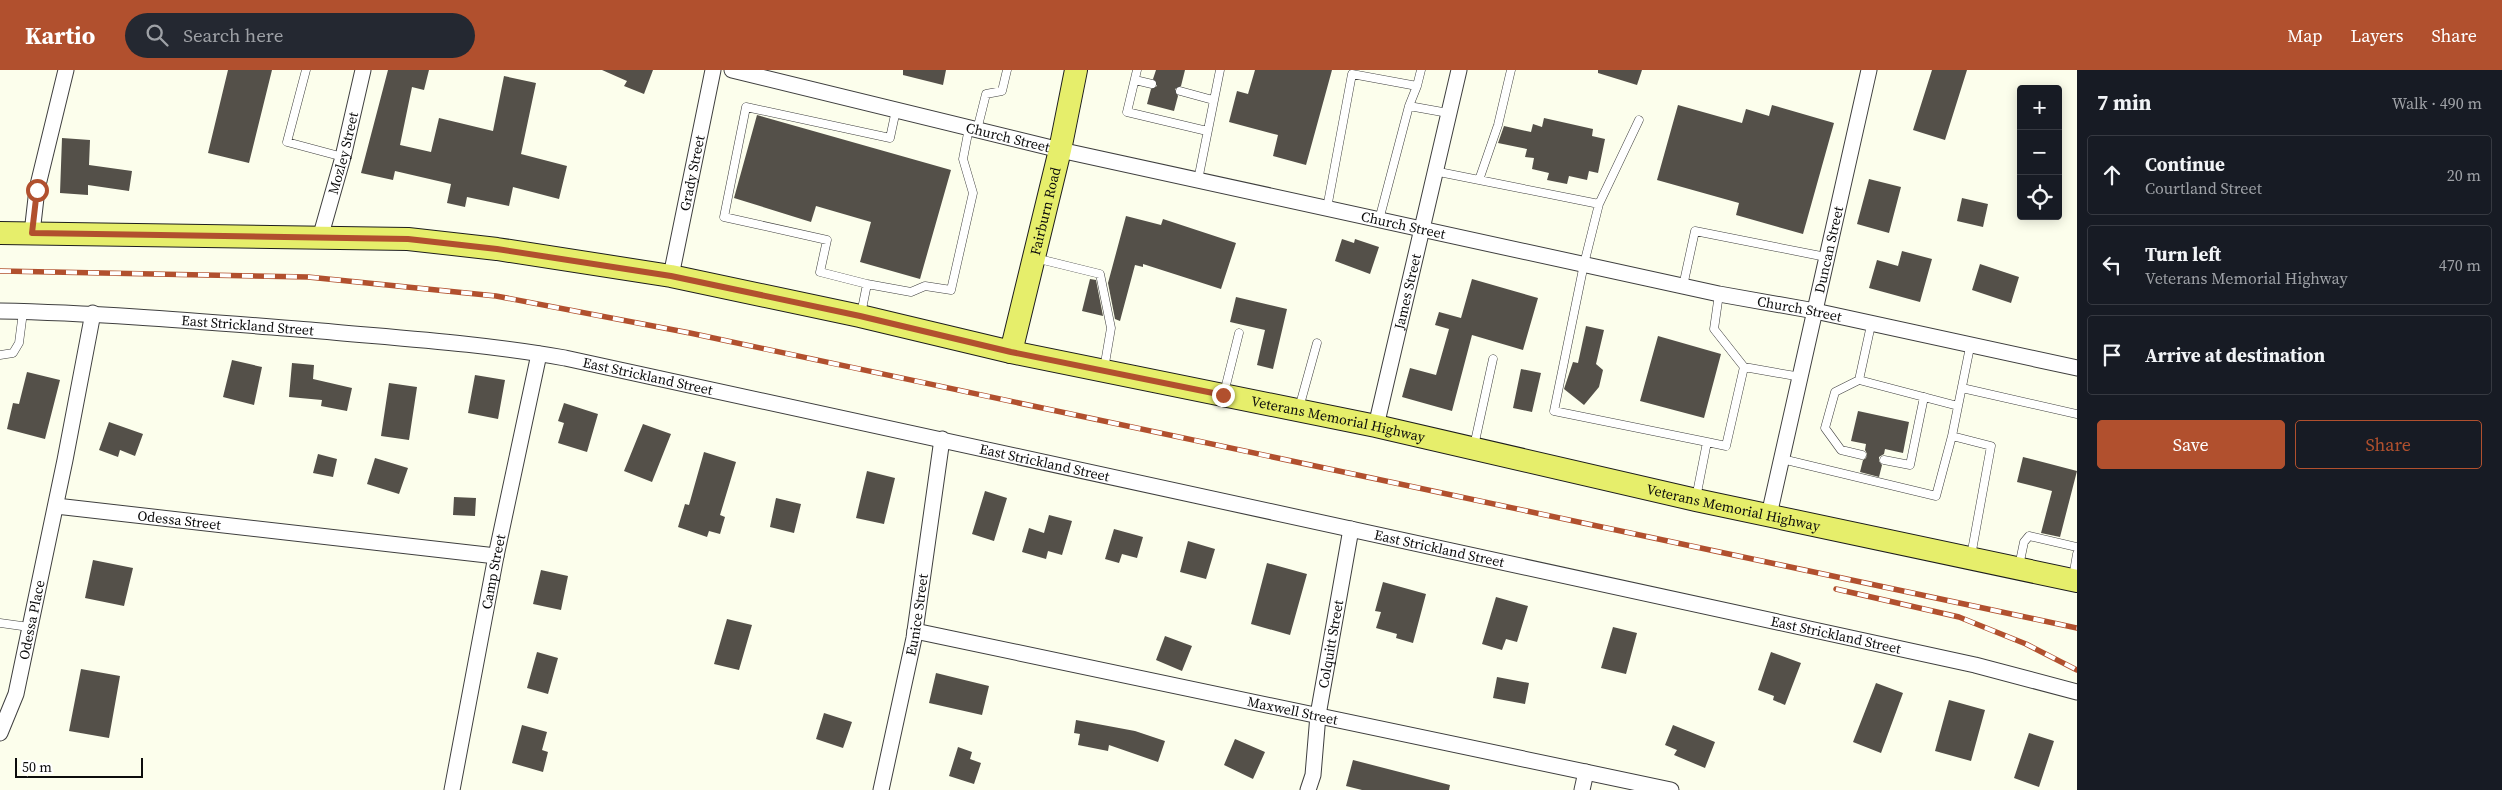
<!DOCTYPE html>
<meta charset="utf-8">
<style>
:root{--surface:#171b24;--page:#242831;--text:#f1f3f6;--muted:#9ea1a6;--line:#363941;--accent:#b1502e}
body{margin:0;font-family:"Source Serif 4",serif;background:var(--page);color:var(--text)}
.controls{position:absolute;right:15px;top:15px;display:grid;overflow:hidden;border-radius:5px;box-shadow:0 2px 12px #0003}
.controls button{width:45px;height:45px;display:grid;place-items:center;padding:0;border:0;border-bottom:1px solid var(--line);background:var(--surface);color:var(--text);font:25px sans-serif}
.scale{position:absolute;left:15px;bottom:12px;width:128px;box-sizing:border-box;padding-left:5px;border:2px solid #0c0c0c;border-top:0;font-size:14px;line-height:18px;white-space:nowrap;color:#0c0c0c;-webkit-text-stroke:4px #fff;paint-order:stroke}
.stop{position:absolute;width:15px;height:15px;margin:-11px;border:4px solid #b1502e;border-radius:50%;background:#fff}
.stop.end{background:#b1502e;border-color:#fff;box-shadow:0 1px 5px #0008}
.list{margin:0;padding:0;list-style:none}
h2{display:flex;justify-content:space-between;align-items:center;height:65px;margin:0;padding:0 20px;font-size:21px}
h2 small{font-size:16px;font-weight:400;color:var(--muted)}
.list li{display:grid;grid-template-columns:32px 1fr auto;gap:15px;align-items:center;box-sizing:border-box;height:80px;margin:0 10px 10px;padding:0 10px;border:1px solid var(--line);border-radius:5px}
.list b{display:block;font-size:19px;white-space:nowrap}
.list p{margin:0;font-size:16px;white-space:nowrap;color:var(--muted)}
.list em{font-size:16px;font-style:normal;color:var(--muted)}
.actions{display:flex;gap:10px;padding:15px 20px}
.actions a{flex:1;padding:11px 0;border:1px solid var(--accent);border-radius:5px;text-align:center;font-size:18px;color:var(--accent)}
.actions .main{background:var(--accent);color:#fff}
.icon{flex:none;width:28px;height:28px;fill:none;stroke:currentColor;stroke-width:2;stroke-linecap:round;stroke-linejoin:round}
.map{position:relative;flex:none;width:2077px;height:720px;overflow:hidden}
header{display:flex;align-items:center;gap:30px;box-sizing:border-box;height:70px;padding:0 25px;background:var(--accent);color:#fff}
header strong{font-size:24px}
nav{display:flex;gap:28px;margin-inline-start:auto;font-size:18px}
.search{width:350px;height:45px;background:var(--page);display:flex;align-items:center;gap:12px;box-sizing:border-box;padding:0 18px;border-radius:28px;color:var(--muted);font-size:19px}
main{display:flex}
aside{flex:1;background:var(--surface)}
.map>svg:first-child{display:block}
.building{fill:#545049}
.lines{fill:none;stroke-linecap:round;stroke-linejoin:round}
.lane-casing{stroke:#3f3f3f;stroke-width:9}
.street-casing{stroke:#3f3f3f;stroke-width:17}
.primary-casing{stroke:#1d1d1d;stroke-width:24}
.lane{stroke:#fff;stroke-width:8}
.street{stroke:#fff;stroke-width:15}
.primary{stroke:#e6ee6b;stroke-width:22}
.rail-casing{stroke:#b1502e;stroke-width:5.5}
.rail{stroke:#fff;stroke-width:4;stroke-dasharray:11;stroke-linecap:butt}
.route{stroke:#b1502e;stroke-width:6}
.labels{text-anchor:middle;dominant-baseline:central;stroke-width:5;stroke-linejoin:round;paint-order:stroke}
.street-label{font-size:14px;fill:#0c0c0c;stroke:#fff}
</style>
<header>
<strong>Kartio</strong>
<div class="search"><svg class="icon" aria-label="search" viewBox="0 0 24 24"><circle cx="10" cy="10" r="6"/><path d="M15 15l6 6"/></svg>Search here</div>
<nav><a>Map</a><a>Layers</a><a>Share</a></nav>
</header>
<main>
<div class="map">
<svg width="2077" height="720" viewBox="0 0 2077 720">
<rect width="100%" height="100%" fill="#fcfeec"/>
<!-- building -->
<path class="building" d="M228,0H272L249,93L208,83Z
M388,0H429L424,20L412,17L400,75L431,82L439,48L493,61L504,6L536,13L521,84L567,96L559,129L513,117L509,136L467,127L465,137L447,133L451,114L395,101L393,110L361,103Z
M602,0H653L644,24L624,16L627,11Z
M903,0H946L943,15L903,5Z
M1156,0H1185L1181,16L1175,19L1178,26L1174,41L1147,34L1151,19L1157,16L1153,9Z
M1255,0H1332L1306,95L1273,86L1278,65L1229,52L1237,21L1248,24Z
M1598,0H1642L1637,15L1598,3Z
M1932,0H1967L1945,70L1913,60Z
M1678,35L1742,53L1746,39L1769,46L1772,35L1834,53L1803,164L1736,145L1739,133L1657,110Z
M757,45L951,100L920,209L860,192L871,152L816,136L811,152L734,128Z
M1544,48L1593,59L1592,66L1605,69L1598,103L1589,101L1587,110L1569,106L1567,114L1547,110L1549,103L1532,99L1534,88L1525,87L1527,79L1498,73L1504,56L1531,62L1533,54L1542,57Z
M62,68L90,70L89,95L132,101L129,121L88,115V125L60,123Z
M1869,109L1901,117L1889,163L1857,154Z
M1962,128L1988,134L1983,157L1957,151Z
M1126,146L1161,155L1163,149L1236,173L1221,219L1143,194V197L1135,195L1120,251L1115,249L1108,213Z
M1342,169L1354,173L1355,169L1379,177L1370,204L1335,191Z
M1902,181L1932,189L1920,232L1869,218L1877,190L1898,196Z
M1980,194L2019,207L2011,233L1972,220Z
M1090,209L1096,210L1103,246L1082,241Z
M1472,209L1538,228L1523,280L1472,265L1452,341L1402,327L1410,298L1436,305L1449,259L1435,255L1439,242L1461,248Z
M1236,227L1287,239L1273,299L1257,295L1265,260L1230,252Z
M1586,256L1604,260L1596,294L1603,300L1599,317L1584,335L1564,319L1573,292L1578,293Z
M1658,266L1721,284L1704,348L1640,331Z
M232,290L262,297L254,335L223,327Z
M292,293L314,295L313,309L352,318L347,341L321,336L322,330L289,327Z
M1521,299L1541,303L1532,342L1513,338Z
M27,302L60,310L45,369L7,359L13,333L19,334Z
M475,305L505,310L498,349L468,343Z
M389,313L417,317L409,370L381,366Z
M564,333L598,344L587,382L558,373L564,353L558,351Z
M1858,341L1909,352L1903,383L1885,379L1884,384L1879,387V391L1882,395L1879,407L1860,402L1863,390L1866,388L1867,384L1865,380L1866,374L1851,371Z
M109,352L143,364L135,386L120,380L118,387L99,380Z
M643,354L671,364L652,412L624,401Z
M704,382L736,392L720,445L725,447L720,464L709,461L707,467L678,457L685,434L689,435Z
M318,384L337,389L333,407L313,403Z
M2023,387L2077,401L2060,467L2041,463L2052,421L2017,412Z
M375,388L408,398L399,424L367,414Z
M867,401L895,408L884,454L856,448Z
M985,421L1007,428L994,471L972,464Z
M454,427L476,428L475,446L453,445Z
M776,428L801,434L794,463L770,457Z
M1049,445L1072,451L1062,485L1048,481L1046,489L1022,482L1029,458L1044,463Z
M1114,459L1143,467L1137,488L1122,484L1119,493L1105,489Z
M1188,471L1215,479L1206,509L1180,502Z
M93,490L133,498L124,536L85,528Z
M1267,493L1307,504L1290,565L1251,554Z
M541,500L568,506L561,540L533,534Z
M1383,512L1426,524L1413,573L1396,568L1397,564L1376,558L1381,542L1375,541Z
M1496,527L1528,536L1517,572L1506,569L1502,580L1482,574Z
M727,549L752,555L739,600L714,594Z
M1613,557L1637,563L1626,604L1601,598Z
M1165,566L1192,576L1182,601L1156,590Z
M537,582L558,588L548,624L527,618Z
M1771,582L1801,593L1785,635L1773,630L1774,626L1758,620Z
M81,599L120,606L109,668L69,661Z
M936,603L989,616L982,645L929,633Z
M1497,607L1529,613L1525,634L1493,628Z
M1876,613L1903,623L1881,683L1853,672Z
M1949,630L1985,640L1971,691L1935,681Z
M824,643L852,652L843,678L816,669Z
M1076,650L1135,661L1165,671L1158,692L1109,675L1108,681L1078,675L1080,664L1074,663Z
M522,655L547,662L542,680L548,682L543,702L512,693Z
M1673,655L1715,672L1705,698L1674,685L1677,680L1665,675Z
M2029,663L2054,671L2039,717L2014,708Z
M1235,669L1265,682L1253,709L1224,695Z
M958,677L972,682L970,689L981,693L974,714L949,706Z
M1353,690L1450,715L1449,720H1362L1346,716Z"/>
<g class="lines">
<!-- lane casing -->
<g class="lane-casing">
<path id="lane" d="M306,0L287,72L343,87
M1137,0L1127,42L1207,61
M1135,10L1152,14
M1417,16L1421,0
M1180,21L1213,30
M977,60L986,24L1002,21L1007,0
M1434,101L1599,134L1584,194L1554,341L1707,372L1696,428
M1198,110L1220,0
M1479,110L1498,55L1511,0
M1599,134L1639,50
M1327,138L1352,4L1417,16L1409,36L1448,43
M1379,150L1409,36
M1035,188L1100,204L1111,258L1104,299
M867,214L911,222L925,216L951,220L973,123L963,89L969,58
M1683,216L1695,161L1826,187
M1719,224L1714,259L1744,297
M861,244L867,214L820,202L827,170L724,147L746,37L890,68L896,40
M1871,255L1859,310L1958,336
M1970,277L1952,366L1991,376L1971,486
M0,285L13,283L19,273L23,242
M1859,310L1835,322L1825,358L1841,380L1862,385
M1962,318L2077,344
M1224,323L1239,263
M1299,338L1317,273
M1707,372L1726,376L1744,297L1801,307
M1474,376L1493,289
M1782,389L1936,426L1952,366
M1884,390L1910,395L1924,327
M2019,496L2024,472L2029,466L2077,477
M2073,507L2077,484
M0,553L29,557"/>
</g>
<!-- street casing -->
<g class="street-casing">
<g id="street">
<path id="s1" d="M732,0L1060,80L1719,224L1815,241L2077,298"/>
<path d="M32,163L37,119L66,0"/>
<path id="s2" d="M320,168L343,87L363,0"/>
<path id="s3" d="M671,206L713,0"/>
<path id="s4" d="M0,241C104,243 207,252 310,260C395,268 481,273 565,288L1975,595L2077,622"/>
<path id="s5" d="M1376,356L1459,0"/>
<path id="s6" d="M56,436L496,486"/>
<path id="s7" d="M1769,445L1869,0"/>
<path id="s8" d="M915,561L1671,720"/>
<path id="s9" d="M0,663L16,624L65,390L93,243"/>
<path id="s10" d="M452,720L496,486L539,284"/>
<path id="s11" d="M881,720L914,568L942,369"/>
<path id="s12" d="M1308,720L1313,705L1318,645L1351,459"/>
<path d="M1582,720L1586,702"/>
</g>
</g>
<!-- primary casing -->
<g class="primary-casing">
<g id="primary">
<path id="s13" d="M0,163L408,169L497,179L671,206L860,246L1011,282L1376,356L1696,430L2077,511"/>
<path id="s14" d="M1011,282L1060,80L1076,0"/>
</g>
</g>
<!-- lane -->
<use href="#lane" class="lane"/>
<!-- street -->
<use href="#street" class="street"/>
<!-- primary -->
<use href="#primary" class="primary"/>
<!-- rail casing -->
<g class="rail-casing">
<path id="rail" d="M0,201L308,207L496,226L690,263L2077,558
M1836,519L1959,547L2026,574L2077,600"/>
</g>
<!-- rail -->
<use href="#rail" class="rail"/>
</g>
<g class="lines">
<!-- route -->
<path class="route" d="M37,120L32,163L408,169L497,179L671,206L860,246L1011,282L1223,325"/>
</g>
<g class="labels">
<!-- street labels -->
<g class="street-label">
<text stroke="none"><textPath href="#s1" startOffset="284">Church Street</textPath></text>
<text stroke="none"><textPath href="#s2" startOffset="88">Mozley Street</textPath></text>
<text stroke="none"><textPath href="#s3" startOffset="105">Grady Street</textPath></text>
<text stroke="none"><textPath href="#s14" startOffset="145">Fairburn Road</textPath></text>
<text stroke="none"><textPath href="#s1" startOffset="689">Church Street</textPath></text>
<text stroke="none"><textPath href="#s7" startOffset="272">Duncan Street</textPath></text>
<text stroke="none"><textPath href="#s5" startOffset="138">James Street</textPath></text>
<text stroke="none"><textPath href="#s1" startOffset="1094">Church Street</textPath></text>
<text stroke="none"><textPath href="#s4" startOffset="248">East Strickland Street</textPath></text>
<text stroke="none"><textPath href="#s4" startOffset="652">East Strickland Street</textPath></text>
<text stroke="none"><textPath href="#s13" startOffset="1356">Veterans Memorial Highway</textPath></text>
<text stroke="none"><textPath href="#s4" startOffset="1058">East Strickland Street</textPath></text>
<text stroke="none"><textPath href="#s13" startOffset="1761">Veterans Memorial Highway</textPath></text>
<text stroke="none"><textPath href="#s6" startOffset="124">Odessa Street</textPath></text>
<text stroke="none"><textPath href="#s4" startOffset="1462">East Strickland Street</textPath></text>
<text stroke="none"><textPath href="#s10" startOffset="222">Camp Street</textPath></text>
<text stroke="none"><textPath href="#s11" startOffset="179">Eunice Street</textPath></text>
<text stroke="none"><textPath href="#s9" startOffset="118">Odessa Place</textPath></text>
<text stroke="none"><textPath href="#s4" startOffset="1868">East Strickland Street</textPath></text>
<text stroke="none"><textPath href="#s12" startOffset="148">Colquitt Street</textPath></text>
<text stroke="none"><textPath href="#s8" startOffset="386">Maxwell Street</textPath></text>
</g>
</g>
</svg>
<div class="controls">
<button>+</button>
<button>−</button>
<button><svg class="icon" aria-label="locate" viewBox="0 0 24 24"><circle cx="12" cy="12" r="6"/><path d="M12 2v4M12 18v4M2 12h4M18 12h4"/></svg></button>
</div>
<div class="scale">50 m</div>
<div class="stop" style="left:37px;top:120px"></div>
<div class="stop end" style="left:1223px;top:325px"></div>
</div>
<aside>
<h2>7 min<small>Walk · 490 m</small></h2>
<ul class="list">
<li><svg class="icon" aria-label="ahead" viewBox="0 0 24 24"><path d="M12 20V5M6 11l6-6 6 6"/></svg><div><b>Continue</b><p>Courtland Street</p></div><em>20 m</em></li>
<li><svg class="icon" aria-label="left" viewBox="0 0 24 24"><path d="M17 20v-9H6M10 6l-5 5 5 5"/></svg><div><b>Turn left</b><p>Veterans Memorial Highway</p></div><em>470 m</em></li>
<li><svg class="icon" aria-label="arrive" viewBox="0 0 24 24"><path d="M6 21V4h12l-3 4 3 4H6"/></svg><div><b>Arrive at destination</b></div></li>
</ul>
<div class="actions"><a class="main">Save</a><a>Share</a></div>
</aside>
</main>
